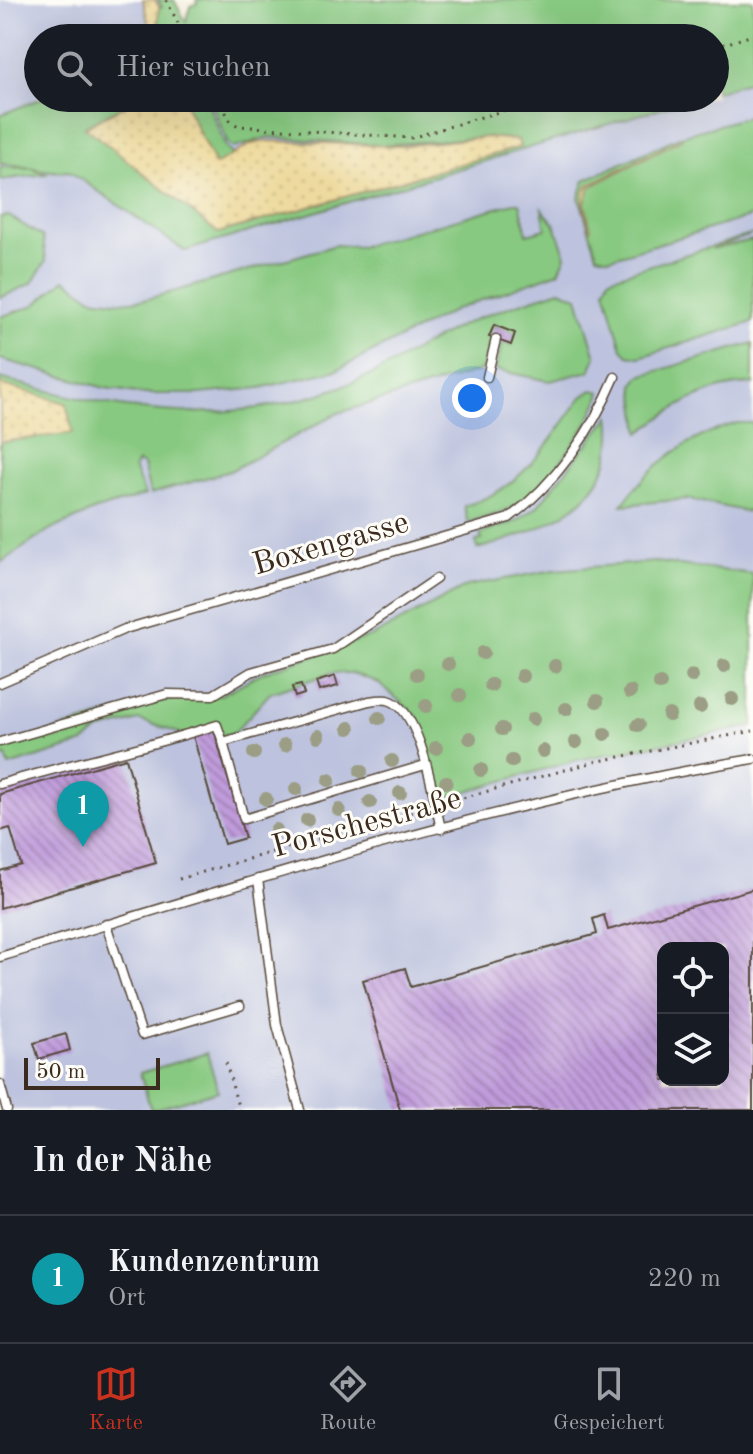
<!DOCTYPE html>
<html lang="de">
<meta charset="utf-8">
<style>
:root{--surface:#171b24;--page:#242831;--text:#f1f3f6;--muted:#9ea1a6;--line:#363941;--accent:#c8321e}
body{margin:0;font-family:"Old Standard TT",serif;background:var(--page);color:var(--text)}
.controls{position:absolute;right:24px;bottom:24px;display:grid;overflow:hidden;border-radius:16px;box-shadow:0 8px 32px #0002}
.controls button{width:72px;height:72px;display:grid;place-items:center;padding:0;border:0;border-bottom:2px solid var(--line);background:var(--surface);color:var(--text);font:40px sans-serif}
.scale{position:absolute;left:24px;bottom:20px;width:136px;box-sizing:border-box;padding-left:8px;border:4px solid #3b2a1e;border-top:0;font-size:22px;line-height:28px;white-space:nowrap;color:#3b2a1e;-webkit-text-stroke:6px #fdfcf7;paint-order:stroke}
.you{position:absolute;left:472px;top:398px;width:28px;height:28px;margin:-20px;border:6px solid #fff;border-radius:50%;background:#1a73e8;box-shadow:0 0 0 12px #1a73e833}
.badge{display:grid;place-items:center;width:52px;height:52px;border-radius:50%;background:var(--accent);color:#fff;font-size:26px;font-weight:700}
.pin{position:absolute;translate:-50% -66px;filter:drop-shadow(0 2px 4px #0008)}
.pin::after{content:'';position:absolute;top:42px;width:28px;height:24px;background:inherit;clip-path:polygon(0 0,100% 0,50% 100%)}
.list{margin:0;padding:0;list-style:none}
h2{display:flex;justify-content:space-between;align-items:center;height:104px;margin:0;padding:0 32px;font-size:34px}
h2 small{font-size:26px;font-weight:400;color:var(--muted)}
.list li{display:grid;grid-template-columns:52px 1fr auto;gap:24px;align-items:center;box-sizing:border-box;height:128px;padding:0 32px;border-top:2px solid var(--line)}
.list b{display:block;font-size:30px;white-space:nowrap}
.list p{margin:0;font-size:26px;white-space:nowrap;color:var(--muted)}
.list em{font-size:26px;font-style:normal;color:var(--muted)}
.icon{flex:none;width:44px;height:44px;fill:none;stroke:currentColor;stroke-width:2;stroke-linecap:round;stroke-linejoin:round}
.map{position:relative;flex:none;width:753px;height:1110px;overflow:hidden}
.search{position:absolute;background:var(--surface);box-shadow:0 8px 32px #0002;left:24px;right:24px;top:24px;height:88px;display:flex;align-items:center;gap:20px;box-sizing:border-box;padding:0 28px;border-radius:44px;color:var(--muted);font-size:30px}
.sheet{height:232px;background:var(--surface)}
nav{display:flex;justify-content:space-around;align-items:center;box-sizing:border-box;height:112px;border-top:2px solid var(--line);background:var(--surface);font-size:22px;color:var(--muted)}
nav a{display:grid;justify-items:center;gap:4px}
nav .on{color:var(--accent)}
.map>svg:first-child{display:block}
.industrial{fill:#bdc3de;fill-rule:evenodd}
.green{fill:#88c981;stroke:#627a50;stroke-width:2}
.sand{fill:url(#sand-dots);stroke:#94825e;stroke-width:2}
.building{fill:url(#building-back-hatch);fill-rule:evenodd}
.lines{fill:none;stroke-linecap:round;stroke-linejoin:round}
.lane-casing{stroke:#57483a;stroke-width:11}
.path{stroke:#57483a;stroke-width:3;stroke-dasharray:2 6;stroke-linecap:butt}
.lane{stroke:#fff;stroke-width:8}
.tree{fill:#9b9d84}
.labels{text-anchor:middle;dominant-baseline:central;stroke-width:6;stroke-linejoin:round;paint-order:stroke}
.street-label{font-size:32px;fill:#3b2a1e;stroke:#fdfcf7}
</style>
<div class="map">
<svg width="753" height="1110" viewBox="0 0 753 1110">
<defs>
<pattern id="sand-dots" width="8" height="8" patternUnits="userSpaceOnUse" patternTransform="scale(2)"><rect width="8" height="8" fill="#eeda9e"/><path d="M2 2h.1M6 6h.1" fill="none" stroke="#cdbb88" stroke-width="1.8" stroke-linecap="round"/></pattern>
<pattern id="building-back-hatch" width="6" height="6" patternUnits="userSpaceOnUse" patternTransform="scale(2)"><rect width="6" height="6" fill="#c09bdb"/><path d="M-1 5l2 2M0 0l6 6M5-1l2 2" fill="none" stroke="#9d7fb1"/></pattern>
</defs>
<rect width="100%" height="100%" fill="#fdfcf7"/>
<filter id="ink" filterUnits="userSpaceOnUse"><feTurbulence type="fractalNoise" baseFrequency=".0125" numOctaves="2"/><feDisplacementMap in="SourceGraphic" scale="16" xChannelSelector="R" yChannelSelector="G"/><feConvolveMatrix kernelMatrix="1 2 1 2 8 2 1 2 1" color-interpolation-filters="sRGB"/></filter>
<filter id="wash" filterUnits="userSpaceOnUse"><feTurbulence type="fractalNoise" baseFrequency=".006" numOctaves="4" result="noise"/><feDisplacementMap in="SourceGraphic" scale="32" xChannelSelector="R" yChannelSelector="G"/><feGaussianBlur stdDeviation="1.8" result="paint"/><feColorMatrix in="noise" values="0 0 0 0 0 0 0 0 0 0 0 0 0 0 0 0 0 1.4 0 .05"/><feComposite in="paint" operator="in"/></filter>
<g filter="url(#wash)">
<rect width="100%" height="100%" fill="#f5efdc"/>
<!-- industrial -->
<path class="industrial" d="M0,0H174L193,38H38V98H715V41L753,29V1110H0ZM663,948H723V1080H663Z"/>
<!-- green -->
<path class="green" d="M158,0H174L186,22L190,6L197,4L196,0H753V80L715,92V38H156L159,7H162Z
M42,98H138L86,126L218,233L520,147L518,140L486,137L383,145L268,137L234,148L228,144L210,98H695L185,251L69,171C45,174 25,163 0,164V115Z
M182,98H206L225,146L234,156L215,165Z
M753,115V216L610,258L597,255L579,197L585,180L681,136Z
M0,167L32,168L46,174L0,180Z
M514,203H520L527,234L546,229L542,209L554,223L566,256L559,272L457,309L337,370L260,388L200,394H143L105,388L0,359V317L35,305L65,279L92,298L123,302L148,299L336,245L359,247Z
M9,216L43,237L46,261L32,283L0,298V217Z
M753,234L712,249L753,240V322L640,357L628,355L622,349L605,289L609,278Z
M560,290L578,297L596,357L590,371L550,381L495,370L503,342L511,345L515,334L494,325L482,370L338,413L230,471L150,494L143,465L138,462L134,468L145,495L96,510L48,531L0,563V378C133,416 241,433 373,374C402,360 429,341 458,327C489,312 527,301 560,290Z
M753,343V384C709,384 672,408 640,433L634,384L640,376Z
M592,390L601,392C592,424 544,490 515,506C501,514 484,518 468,522L464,506C523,490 547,443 582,397Z
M610,416C622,501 545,530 477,549L476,541L482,540L480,534L517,521L537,507Z
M737,423H753V513L688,499L622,505C652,463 688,437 737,423Z
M655,562L753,574V726L577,760L440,799L416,715L377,682L352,673H332L270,693L234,733L210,737L185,735L139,720L98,731L84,743L9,766L6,756L0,757V747L150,702L221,695L263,672L375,635L467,586L554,570Z
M207,1053L218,1091L151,1110L140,1073Z"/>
<!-- sand -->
<path class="sand" d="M143,0H155L159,7L156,38H147L148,22Z
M138,98H182L215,165L251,144L268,141L402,146L486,137L518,140L520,147L218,233L85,127Z
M683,138L590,187L585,203L591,230C586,215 578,199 588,185Z
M0,384L66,403L73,433L0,442Z"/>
<g id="blocks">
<!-- building -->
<path class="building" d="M494,325L515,333L511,345L489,337Z
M335,676L338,686L319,691L316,682Z
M301,685L304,694L295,697L292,687Z
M214,730L245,838L224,844L193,736Z
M126,758L156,863L0,908V871L21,865L10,828L0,831V794Z
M753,889V1110H400L363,980L405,968L411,987L597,934L593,919L604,915L608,930ZM663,948H723V1080H663Z
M66,1034L70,1050L39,1059L34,1043Z"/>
</g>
</g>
<g filter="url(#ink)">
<use href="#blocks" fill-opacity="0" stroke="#57483a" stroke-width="2"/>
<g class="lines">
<!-- lane casing -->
<g class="lane-casing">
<path id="lane" d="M487,377L496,339
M0,683L125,629L509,518C556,483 592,431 615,377
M0,742L167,694L213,695L251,672L333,649L436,579
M223,742L244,819L425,765
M0,784C72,763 145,748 217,725L223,742L369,701C375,700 382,699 388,700C421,708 434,800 441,829
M258,879L277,1025L300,1110
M106,924L142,1035L240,1006
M0,957C248,883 496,801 753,759
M0,1084L7,1110"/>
</g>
<!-- path -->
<path class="path" d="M166,0L186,38
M715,47L753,35
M218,98L230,120L238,126L411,138L545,98
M448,802L594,762L753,731
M179,879L425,808
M226,1063L239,1110"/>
<!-- lane -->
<use href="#lane" class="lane"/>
</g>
<!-- trees -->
<g class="tree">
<circle cx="483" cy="653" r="7"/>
<circle cx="448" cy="664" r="7"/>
<circle cx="555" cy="666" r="7"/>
<circle cx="724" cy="666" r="7"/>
<circle cx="417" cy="674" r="7"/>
<circle cx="522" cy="676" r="7"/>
<circle cx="692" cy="676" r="7"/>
<circle cx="660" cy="684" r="7"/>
<circle cx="491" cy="685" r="7"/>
<circle cx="630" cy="692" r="7"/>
<circle cx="460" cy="695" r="7"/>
<circle cx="732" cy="699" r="7"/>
<circle cx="597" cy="701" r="7"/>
<circle cx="426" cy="706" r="7"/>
<circle cx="700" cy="707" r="7"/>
<circle cx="566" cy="709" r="7"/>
<circle cx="669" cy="715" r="7"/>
<circle cx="379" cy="718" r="7"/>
<circle cx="533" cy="719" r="7"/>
<circle cx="638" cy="725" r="7"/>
<circle cx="349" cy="728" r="7"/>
<circle cx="502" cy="729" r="7"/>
<circle cx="605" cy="734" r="7"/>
<circle cx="318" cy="736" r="7"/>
<circle cx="470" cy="738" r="7"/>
<circle cx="576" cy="742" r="7"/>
<circle cx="285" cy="745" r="7"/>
<circle cx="436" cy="748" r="7"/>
<circle cx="543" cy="751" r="7"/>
<circle cx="254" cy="753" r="7"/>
<circle cx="392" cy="761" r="7"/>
<circle cx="512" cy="761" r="7"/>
<circle cx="481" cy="770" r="7"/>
<circle cx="361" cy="771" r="7"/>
<circle cx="329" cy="780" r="7"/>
<circle cx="446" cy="782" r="7"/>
<circle cx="296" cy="789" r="7"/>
<circle cx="400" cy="793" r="7"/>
<circle cx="266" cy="799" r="7"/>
<circle cx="370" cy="802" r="7"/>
<circle cx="339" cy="810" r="7"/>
<circle cx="307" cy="820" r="7"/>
<circle cx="276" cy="830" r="7"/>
</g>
</g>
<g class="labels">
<!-- street labels -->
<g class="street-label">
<text transform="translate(331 545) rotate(-16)">Boxengasse</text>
<text transform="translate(367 824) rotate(-15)">Porschestraße</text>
</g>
</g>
</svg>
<div class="controls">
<button><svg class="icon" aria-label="locate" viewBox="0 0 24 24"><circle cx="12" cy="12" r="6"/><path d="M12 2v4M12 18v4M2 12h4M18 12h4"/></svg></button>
<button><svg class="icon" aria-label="layers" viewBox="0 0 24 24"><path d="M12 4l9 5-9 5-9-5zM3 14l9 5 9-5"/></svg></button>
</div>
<div class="scale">50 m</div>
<div class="you"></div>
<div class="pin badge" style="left:83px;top:847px;background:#0f9aa8">1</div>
<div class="search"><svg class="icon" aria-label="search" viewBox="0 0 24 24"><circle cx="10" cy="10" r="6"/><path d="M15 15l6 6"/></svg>Hier suchen</div>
</div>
<section class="sheet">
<h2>In der Nähe<small></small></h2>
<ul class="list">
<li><span class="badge" style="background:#0f9aa8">1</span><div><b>Kundenzentrum</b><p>Ort</p></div><em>220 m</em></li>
</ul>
</section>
<nav>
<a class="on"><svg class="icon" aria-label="map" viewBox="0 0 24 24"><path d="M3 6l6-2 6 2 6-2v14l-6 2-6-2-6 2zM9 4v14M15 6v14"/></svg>Karte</a>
<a><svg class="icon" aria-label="directions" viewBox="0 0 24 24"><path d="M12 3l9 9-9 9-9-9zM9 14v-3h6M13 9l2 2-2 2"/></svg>Route</a>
<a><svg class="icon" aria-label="saved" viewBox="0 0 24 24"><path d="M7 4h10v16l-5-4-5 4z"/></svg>Gespeichert</a>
</nav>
